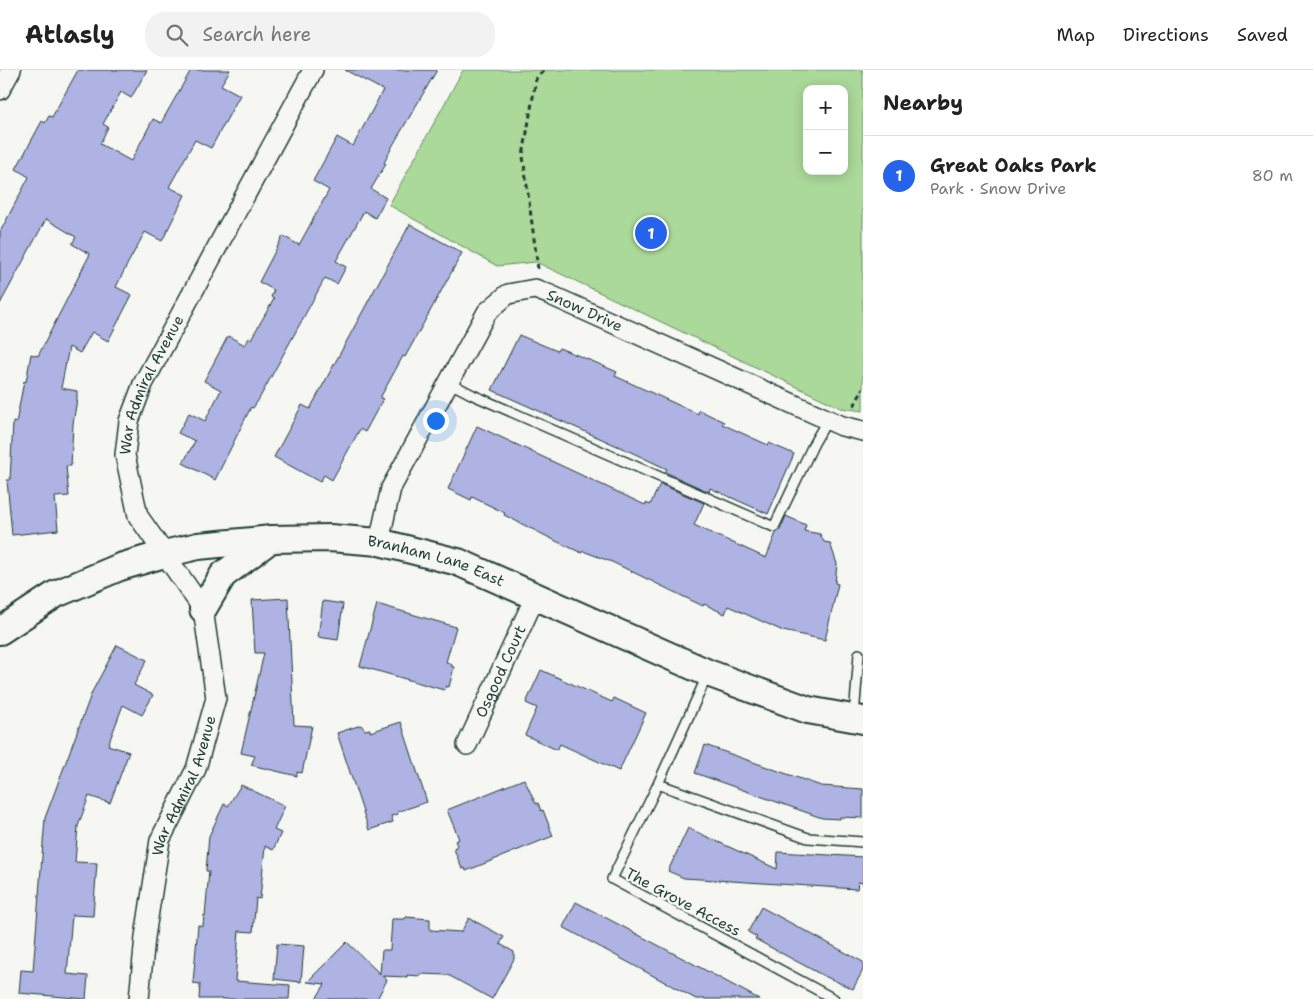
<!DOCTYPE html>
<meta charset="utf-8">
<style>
:root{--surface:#fff;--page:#f2f2f2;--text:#222;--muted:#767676;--line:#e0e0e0;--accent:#2563eb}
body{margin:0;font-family:"Shantell Sans",sans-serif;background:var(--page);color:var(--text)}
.controls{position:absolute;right:15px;top:15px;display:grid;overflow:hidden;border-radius:10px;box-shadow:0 2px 12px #0003}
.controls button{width:45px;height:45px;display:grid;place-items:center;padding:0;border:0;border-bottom:1px solid var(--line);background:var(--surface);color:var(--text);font:25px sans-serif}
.you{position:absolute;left:435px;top:350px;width:18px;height:18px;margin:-12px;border:4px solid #fff;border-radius:50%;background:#1a73e8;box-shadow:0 0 0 8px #1a73e833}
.badge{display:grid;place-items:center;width:32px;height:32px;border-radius:50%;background:var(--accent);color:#fff;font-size:16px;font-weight:700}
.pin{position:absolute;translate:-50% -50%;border:2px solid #fff;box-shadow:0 1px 5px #0006}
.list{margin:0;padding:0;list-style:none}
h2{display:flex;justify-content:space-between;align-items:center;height:65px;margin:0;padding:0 20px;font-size:21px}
h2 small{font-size:16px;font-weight:400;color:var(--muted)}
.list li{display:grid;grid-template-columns:32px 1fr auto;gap:15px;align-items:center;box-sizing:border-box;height:80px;padding:0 20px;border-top:1px solid var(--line)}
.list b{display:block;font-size:19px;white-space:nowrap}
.list p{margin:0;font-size:16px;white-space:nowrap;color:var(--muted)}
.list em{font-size:16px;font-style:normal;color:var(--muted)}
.icon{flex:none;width:28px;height:28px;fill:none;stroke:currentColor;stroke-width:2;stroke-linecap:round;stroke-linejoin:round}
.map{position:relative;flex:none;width:863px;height:929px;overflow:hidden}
header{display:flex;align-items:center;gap:30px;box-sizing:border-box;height:70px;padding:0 25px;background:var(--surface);border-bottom:1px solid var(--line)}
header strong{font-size:24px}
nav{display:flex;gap:28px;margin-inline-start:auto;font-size:18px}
.search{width:350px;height:45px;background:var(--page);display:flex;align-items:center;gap:12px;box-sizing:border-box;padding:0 18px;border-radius:20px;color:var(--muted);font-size:19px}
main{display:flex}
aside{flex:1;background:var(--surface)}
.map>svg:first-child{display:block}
.green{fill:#abd999;stroke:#658b66;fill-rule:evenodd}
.building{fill:#aeb3e4;stroke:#1f3d34}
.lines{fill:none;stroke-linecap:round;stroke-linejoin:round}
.lane-casing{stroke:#1f3d34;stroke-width:12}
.street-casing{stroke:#1f3d34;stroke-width:22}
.secondary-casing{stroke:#1f3d34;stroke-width:30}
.path{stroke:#1f3d34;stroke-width:3;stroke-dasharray:5 4;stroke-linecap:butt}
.lane{stroke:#f6f6f2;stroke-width:9}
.street{stroke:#f6f6f2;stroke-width:19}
.secondary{stroke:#f6f6f2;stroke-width:26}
.labels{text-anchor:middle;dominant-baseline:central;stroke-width:4.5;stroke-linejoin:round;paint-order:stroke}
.street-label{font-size:15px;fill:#1f3d34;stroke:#f6f6f2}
</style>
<header>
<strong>Atlasly</strong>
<div class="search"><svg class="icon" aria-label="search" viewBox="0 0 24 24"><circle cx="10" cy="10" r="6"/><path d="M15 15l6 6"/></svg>Search here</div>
<nav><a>Map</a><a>Directions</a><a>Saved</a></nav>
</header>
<main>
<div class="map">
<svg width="863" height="929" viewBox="0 0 863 929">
<rect width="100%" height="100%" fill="#f6f6f2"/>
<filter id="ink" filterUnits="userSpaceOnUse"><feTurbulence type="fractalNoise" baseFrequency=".02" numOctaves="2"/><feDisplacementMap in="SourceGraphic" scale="10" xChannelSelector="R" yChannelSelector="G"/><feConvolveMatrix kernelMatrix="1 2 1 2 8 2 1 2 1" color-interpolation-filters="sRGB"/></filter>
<g filter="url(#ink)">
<!-- green -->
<path class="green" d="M463,0H863V341L841,338L536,192L497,196L389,135ZM807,19H844V101H807Z"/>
<!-- building -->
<path class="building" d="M78,0H147L131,28L121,22L103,54L108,57L100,74L131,91L153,49L161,53L191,0H230L221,15L240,25L211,78L195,70L169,117L185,125L162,171L145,162L128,193L116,217L132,225L108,271L92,262L80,283L69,277L61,318L77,321V329L73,354L71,396H66L69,426L55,427L58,460L12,465L7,410H10L13,352L16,353L24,311L26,312L31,284L38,286L90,184L72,174L76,167L46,149L0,234V162L29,107L16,99L42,51L45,53L49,46L52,47Z
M345,0H437L393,75L384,93L386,94L371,119L386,128L375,148L364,141L336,191L346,197L337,214L325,208L259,329L253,338L251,337L215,410L183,393L195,371L178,363L189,343L205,351L221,320L204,311L228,266L245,275L249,268L251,269L274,229L271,227L274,220L259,212L283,166L299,175L329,120L313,111L337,67L353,76L383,20Z
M410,154L462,183L405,287L403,286L380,328L383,329L365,362L360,359L332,410L324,405L320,412L274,387L302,335L310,339Z
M519,265L557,281L559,278L592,291L617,302L615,306L698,344L699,340L724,352L722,354L768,375L769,373L794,384L768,444L710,418L709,422L665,402L667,399L633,383L492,320Z
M477,356L645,435L646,433L650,435L660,414L704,433L694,455L766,488L776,463L780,460L786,446L806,455L804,461L820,464L824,472L830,473L837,494L835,513L838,514L825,570L783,561L728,536L725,544L704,534L703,536L612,492L583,481L582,483L560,473L504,445L505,443L472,427L471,430L448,419Z
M288,528L294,655L312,656L302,703L297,702V706L251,695L255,686L241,683L264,583H255L252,530Z
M323,531L343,534L338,570L318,567Z
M377,534L456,557L446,592L452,594L451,596L454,597L449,617L446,616L444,620L360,596Z
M117,575L147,590L134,615L153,625L142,645L123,635L108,675L129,682L110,733L89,726L78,756L75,792L97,793L93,846L72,845L67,904L88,906L86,929L19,923L21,900L33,901L45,748L92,622Z
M541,600L612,632L614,628L646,643L619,701L560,674L557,680L525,665L537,638L526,633Z
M401,652L427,732L397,742L398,744L391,746L393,752L369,760L337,663L361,655L365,660L370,659V662Z
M705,675L821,716L863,719V748L840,747V749L822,748L695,703Z
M524,709L536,734L538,733L541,741L543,740L553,766L466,801L465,798L462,799L454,779L457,775L455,771L459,769L447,740Z
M241,715L285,736L274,760L281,763L273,780L265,776L260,829L256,828L253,862L239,861L235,911L290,915L289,929H199L200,914L193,913L198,855L203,856L204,845L205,846L209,801H206L209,766L224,734L228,736Z
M688,758L777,799L778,782L863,787V813L858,812L857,819L684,808L668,801Z
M576,832L690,892L759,929H696L563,857Z
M761,837L863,892V900L853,919L822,905L755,869L757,867L748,862Z
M406,847L430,849V860L461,862L469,848L504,867L500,874L514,882V889L492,929L448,905L420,904V906L407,905V907L382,906L387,910L377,929H316L325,914L307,912L347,872L380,904L382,880H390L392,849H405Z
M277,874L304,876L301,912L274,909Z"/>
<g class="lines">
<!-- lane casing -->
<g class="lane-casing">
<path id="lane" d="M448,312L473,325L774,457L814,373L828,349
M707,606L658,714L612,809L834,929
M854,646L859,584
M658,714L808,768L863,772"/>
</g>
<!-- street casing -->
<g class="street-casing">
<g id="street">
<path d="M0,20L11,0"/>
<path id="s1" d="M379,472L391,418L487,242L508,224L535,219L548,224L842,356L863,361"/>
<path id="s2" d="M467,675L535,527"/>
<path id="s3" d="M139,929L145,867L160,770L196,699L216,628L203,539L138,446L125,385L129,351L143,314L313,0"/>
</g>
</g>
<!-- secondary casing -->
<g class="secondary-casing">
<g id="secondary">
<path d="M203,539L223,505L271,469"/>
<path id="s4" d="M0,561L56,524L120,497L164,484L198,476L272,469L330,468L379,472L458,492L708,603L808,640L863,650"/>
</g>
</g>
<!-- path -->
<path class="path" d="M538,199L523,86L536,9L544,0
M854,336L863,319"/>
<!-- lane -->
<use href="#lane" class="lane"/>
<!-- street -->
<use href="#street" class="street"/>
<!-- secondary -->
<use href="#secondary" class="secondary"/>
</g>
</g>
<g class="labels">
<!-- street labels -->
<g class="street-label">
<text stroke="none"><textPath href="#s1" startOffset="365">Snow Drive</textPath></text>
<text stroke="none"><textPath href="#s3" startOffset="655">War Admiral Avenue</textPath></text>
<text stroke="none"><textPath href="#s4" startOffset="459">Branham Lane East</textPath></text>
<text stroke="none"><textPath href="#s2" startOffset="81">Osgood Court</textPath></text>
<text stroke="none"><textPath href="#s3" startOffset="220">War Admiral Avenue</textPath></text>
<text transform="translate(683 832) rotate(28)">The Grove Access</text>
</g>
</g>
</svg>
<div class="controls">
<button>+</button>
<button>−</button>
</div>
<div class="you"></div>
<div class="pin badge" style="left:651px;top:163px">1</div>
</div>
<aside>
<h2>Nearby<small></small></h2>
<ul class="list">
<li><span class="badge">1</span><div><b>Great Oaks Park</b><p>Park · Snow Drive</p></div><em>80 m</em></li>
</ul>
</aside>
</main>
